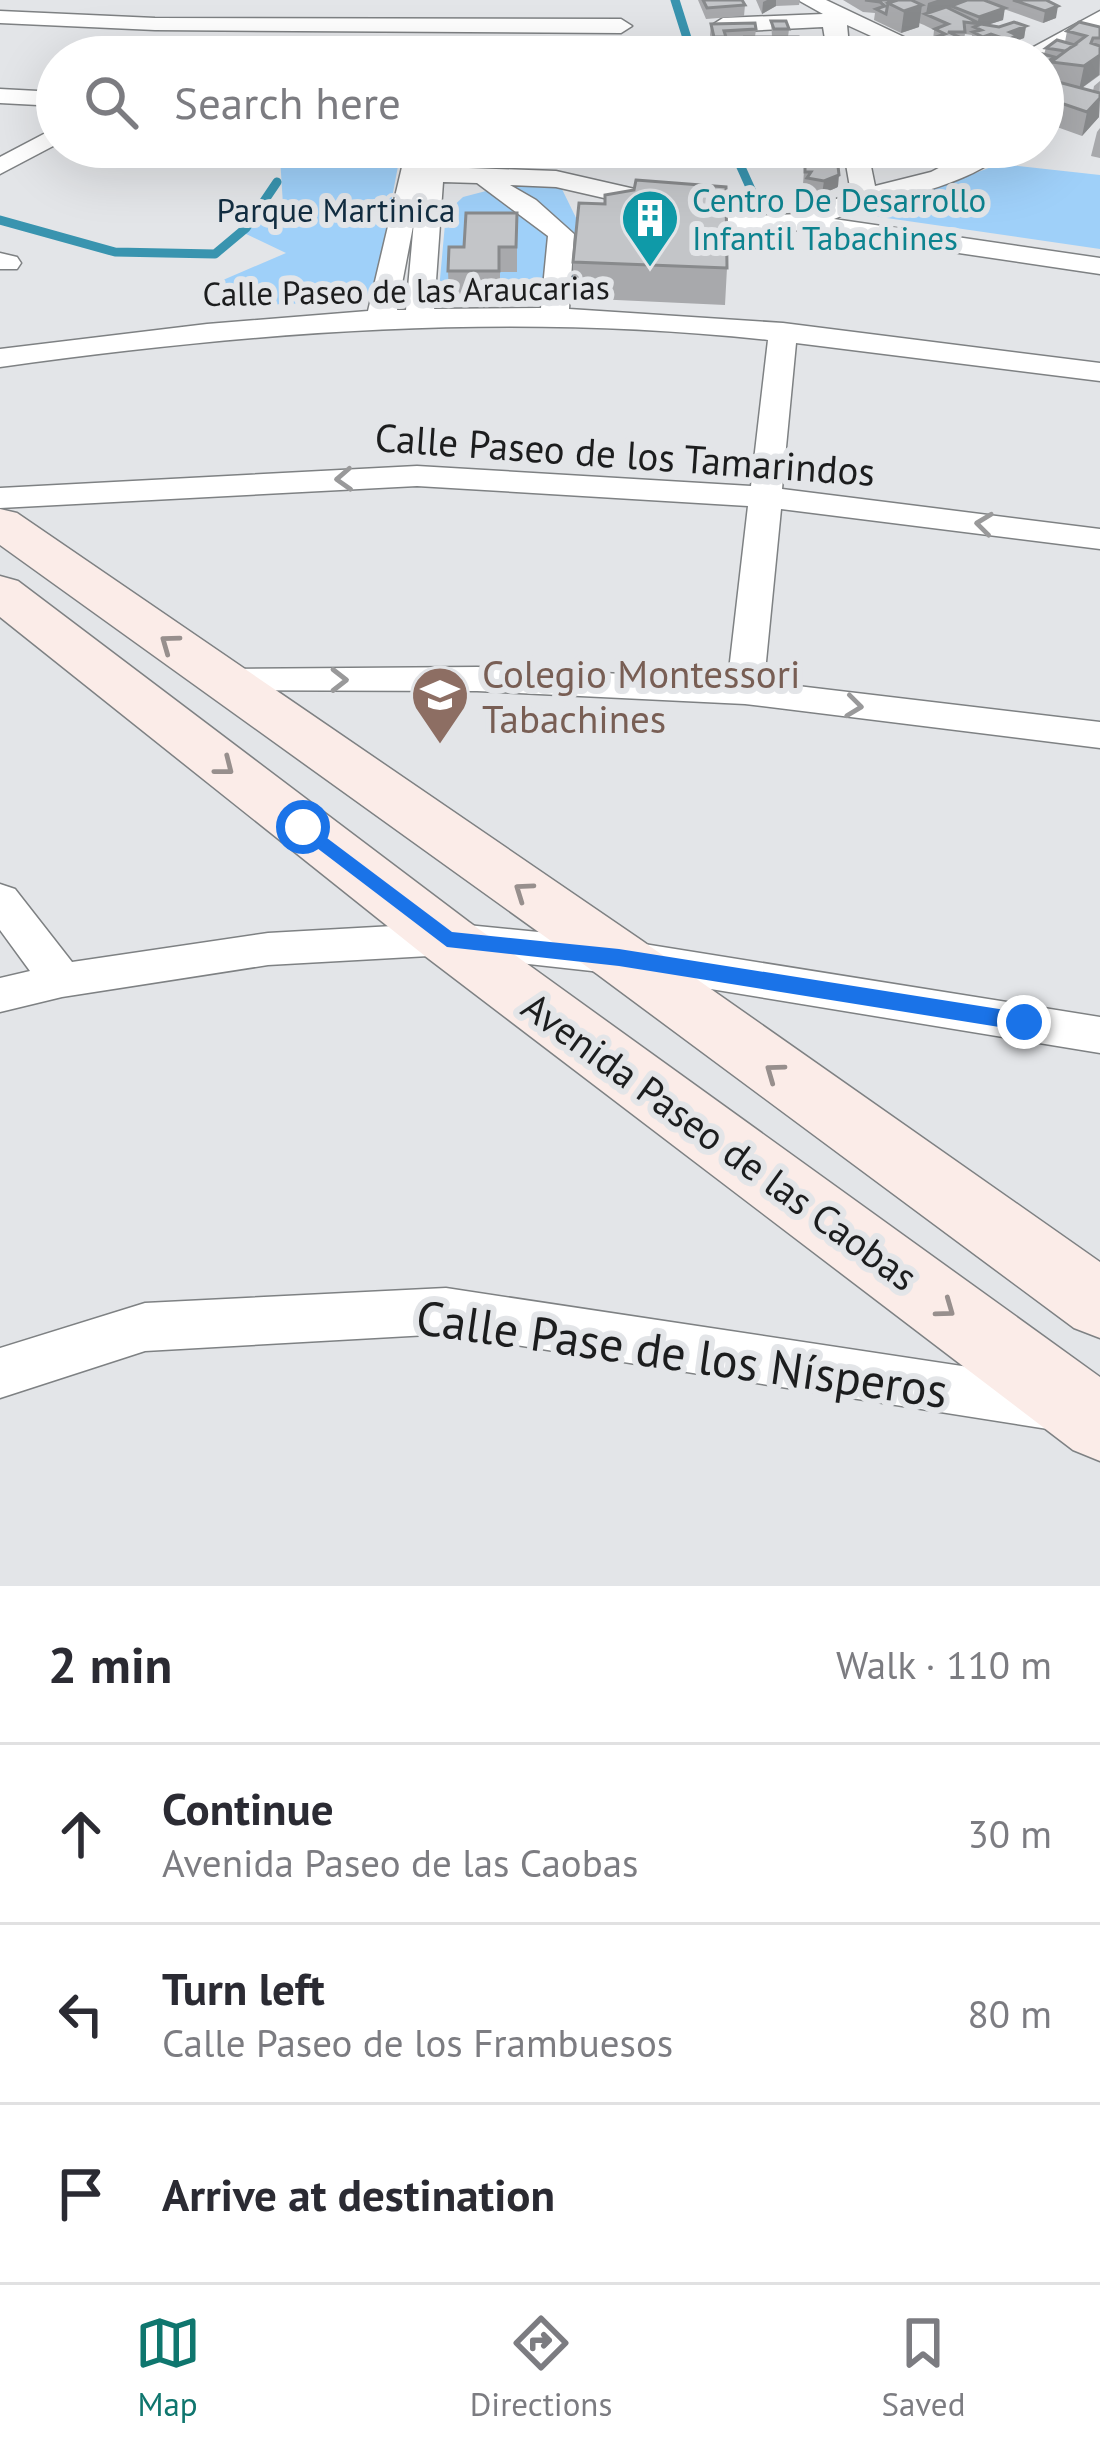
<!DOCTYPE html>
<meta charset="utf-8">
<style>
:root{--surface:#fff;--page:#f2f2f3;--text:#2b2b33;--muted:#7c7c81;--line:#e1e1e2;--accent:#0f766e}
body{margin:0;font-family:"PT Sans",sans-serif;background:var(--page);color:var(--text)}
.stop{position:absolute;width:36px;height:36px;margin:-27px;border:9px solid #1a73e8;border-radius:50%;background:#fff}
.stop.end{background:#1a73e8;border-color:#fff;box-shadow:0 3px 12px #0008}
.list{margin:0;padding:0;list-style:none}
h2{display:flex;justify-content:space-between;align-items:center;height:156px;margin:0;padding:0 48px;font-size:51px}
h2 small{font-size:39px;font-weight:400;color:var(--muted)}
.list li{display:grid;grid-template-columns:78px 1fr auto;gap:36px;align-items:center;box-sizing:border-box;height:180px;padding:0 48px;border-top:3px solid var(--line)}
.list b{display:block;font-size:45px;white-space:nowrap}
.list p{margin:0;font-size:39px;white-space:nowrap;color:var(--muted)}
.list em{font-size:39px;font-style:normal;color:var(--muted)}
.icon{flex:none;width:66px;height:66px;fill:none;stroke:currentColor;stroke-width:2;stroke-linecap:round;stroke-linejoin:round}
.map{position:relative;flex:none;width:1100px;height:1586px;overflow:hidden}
.search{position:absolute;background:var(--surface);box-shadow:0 12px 48px #0002;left:36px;right:36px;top:36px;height:132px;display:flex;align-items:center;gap:30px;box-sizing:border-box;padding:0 42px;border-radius:66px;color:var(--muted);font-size:45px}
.sheet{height:696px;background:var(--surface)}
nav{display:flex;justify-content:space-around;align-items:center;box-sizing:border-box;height:168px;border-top:3px solid var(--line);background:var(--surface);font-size:33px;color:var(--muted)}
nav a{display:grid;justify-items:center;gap:6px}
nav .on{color:var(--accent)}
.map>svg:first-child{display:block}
.green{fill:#9fd0f9}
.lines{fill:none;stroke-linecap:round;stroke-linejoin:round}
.stream{stroke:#3994af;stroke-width:9}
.street-casing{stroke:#7e8183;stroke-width:3}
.secondary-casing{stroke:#7e8183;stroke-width:3}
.street{fill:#fff;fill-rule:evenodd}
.secondary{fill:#fbece8;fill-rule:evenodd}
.wall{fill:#a8a9ac}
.shaded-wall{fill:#888a8c}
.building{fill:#c3c5c8;stroke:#888a8c;stroke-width:3}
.oneway{stroke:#99999a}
.oneway2{stroke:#978f8d}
.route{fill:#1a73e8}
.labels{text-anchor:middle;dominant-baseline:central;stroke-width:12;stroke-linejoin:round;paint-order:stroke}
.far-culture-label{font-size:33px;fill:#0d838f;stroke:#e3e5e8;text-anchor:start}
.far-park-label{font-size:33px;fill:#122d41;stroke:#e3e5e8}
.far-street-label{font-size:33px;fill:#1c1d1e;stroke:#e3e5e8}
.street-label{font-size:39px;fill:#1c1d1e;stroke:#e3e5e8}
.education-label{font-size:39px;fill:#785e54;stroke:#e3e5e8;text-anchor:start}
.near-street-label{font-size:48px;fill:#1c1d1e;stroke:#e3e5e8}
</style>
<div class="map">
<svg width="1100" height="1586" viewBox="0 0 1100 1586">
<rect width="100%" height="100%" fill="#e3e5e8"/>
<!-- green -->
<path class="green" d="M363,147H386L399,161L374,292L351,302L220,306L223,280L286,253L244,233L283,205L280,157L324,151L348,157Z
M999,164L1100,175V249L866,215Z
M520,182L559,183L580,226L573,298L456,299L439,290L446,213L463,197Z"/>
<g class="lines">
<!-- stream -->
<path class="stream" d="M675,0L693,57
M732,147L758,205
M0,220L115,252L215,254L246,228L277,182"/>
<!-- street casing -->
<g class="street-casing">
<path id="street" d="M798,0H826L946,57H917L847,25L850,57H828L823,27L723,32L712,25L723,18L823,14Z
M0,11L155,18L621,19L632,26L621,33L155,30L0,23Z
M1100,11V26L1043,57H1015Z
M0,89L57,92V106L0,103Z
M57,127V144L0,174V157Z
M385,147H410L441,167L556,171L753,216L800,214L851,193L843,147H867L875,186L931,172L979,147H1010C968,190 889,196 834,219L1100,258V274L804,230L753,232L556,187L510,185L536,200L574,234L569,309L783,323L1100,363V381L796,343L782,489L1100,529V549L781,509L764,682L1100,722V748L745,704L477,691L209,690L204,681L209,672L222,669L477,667L728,679L748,506L417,486L0,508V488L417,466L751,486L768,340C508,312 258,331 0,367V349L207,324L368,311L402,167ZM443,182L477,183L548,236L541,308L434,309ZM414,221L406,310H397Z
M0,253L17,257L21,263L17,269H0Z
M0,884L15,889L72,962L268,933L447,923L619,940L1100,1017V1053L619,974L447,955L268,965L62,997L0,1012V978L30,971L0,930Z
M446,1288L1054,1380L1073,1387L1080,1405L1073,1423L1054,1430L446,1334L145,1351L0,1398V1348L145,1303Z"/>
</g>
<!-- secondary casing -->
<g class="secondary-casing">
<path id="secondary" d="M0,509L17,513L641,940L1100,1262V1338L1074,1328L597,974L0,545Z
M0,576L18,581L469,922L1100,1377V1461L1073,1450L425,956L0,617Z"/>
</g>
<!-- street -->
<use href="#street" class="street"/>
<!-- secondary -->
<use href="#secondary" class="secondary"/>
</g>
<!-- wall -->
<path class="wall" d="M698,0H742L745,5L744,16L706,19Z
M756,0H800L799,5L776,6L762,14Z
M843,0H964L989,2V0H1046L1056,18L1043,23L1004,9L1003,20L987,25L999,27L1026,26L1024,38L1016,41L1015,46L1005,52L989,45L981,48L971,44L972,35L965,34L963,44H955V48L944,52L934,48L935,42L933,40L934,30L924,25L919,23V27L901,33L874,20L875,13L863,12Z
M771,21L789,29L788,37H798L797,48H803V57H736L737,51L744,49L745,42L725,43V48L713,49L710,35L711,24L756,29L755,37H772Z
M1100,27V75L1082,88L1093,91L1094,86L1100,81L1099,117L1082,136L1043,122V57L1046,48L1065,42L1067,31Z
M1100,128V158L1091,156L1097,132Z
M806,147L836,157L838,187L822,194L805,190L806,185L803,184Z
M517,213V272H500V297H449L448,271L464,247Z
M573,262L727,268L725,305L573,298Z"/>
<!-- shaded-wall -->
<path class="shaded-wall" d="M767,0H776V6L762,14L763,2Z
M937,0H964L962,10L951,6L949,17L926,14L928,3Z
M922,5L919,27L901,33L904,11Z
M1058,6L1056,18L1043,23L1045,11Z
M1005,8L1003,20L981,27L977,24L979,17Z
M1026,26L1024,38L1016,41L1015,46L1005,52L1010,32Z
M991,34L989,45L981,48L983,37Z
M957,36L955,48L944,52L945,41Z
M1100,55L1099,75L1079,90L1084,66Z
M1100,98L1099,117L1082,136L1087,112Z
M839,175L838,187L822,194L824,181Z"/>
<!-- building -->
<path class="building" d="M703,0H742L745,5L707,8Z
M865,0H898L888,3L886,14L876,9L885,6L880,2Z
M898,0H911L922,5L904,11L888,3Z
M967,0H984L1005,8L979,17L951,6Z
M1013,0H1046L1058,6L1045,11Z
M946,7L981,24L999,27L1014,22L1026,26L1010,32L1017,35L1008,40L991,34L983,37L973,32L981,30L974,27L981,24L964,22L965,32H948L957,36L945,41L936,37L945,34L935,29L948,24L925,14Z
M771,21H786L789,29H774Z
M1079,22L1100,27V38H1093L1091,43L1100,46V55L1084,66L1051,62L1086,36L1067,31Z
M755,23L756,29L724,31L726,37H714L711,24Z
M745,37H798V43H747Z
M1057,40L1075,45L1065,51L1046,48Z
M803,48V54H786L787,57H739L737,51L743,49Z
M1039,53L1054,57L1046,63L1050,64L1049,73L1043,71V57H1034Z
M1043,78L1100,93V98L1087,112L1043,97Z
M806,147H835L836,157L806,154Z
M805,163L838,166L839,175L824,181L807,178L811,172H805Z
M636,180L726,187L727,268L573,262L579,203L605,204V195L634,190Z
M466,213H517L516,247H499V271H448L449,247H464Z"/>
<!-- one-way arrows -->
<defs><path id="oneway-chevron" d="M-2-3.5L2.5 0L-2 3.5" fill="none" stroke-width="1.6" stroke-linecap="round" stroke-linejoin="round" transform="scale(3)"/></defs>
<g class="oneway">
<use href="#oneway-chevron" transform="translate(344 479) rotate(177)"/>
<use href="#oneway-chevron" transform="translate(984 524) rotate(-173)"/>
<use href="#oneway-chevron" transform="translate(339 680)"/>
<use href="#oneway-chevron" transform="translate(854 706) rotate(7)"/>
</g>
<g class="oneway2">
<use href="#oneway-chevron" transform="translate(169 643) rotate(-144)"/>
<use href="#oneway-chevron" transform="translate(225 767) rotate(38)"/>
<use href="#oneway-chevron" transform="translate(523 891) rotate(-145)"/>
<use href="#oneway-chevron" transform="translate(774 1072) rotate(-144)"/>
<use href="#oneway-chevron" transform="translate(946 1309) rotate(36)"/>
</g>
<!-- route -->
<path class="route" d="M303,820L452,932L619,949L1024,1013L1036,1022L1024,1031L619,966L447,947L296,832V822Z"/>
<!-- icons -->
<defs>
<g id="building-pin" transform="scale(3)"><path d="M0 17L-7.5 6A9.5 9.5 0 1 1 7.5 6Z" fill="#0f9aa8" stroke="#e3e5e8"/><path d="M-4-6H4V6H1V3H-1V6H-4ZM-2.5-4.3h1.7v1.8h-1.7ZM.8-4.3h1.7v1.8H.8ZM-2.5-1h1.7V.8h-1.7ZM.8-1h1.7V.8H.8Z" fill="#fff"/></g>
<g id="school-pin" transform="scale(3)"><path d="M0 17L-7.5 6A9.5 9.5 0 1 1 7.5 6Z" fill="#8d6e63" stroke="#e3e5e8"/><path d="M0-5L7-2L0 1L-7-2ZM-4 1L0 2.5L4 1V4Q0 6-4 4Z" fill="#fff"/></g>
</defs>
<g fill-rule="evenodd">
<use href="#building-pin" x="650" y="218"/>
<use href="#school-pin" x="440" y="695"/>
</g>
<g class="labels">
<!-- far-culture labels -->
<g class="far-culture-label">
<text x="692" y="199">Centro De Desarrollo<tspan x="692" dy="38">Infantil Tabachines</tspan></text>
</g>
<!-- far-park labels -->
<g class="far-park-label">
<text x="336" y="209">Parque Martinica</text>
</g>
<!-- far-street labels -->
<g class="far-street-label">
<text transform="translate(406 290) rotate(-1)">Calle Paseo de las Araucarias</text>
</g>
<!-- street labels -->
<g class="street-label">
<text transform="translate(625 454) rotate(4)">Calle Paseo de los Tamarindos</text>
<text transform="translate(720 1141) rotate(36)">Avenida Paseo de las Caobas</text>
</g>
<!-- education labels -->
<g class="education-label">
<text x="482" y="673">Colegio Montessori<tspan x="482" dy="45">Tabachines</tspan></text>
</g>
<!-- near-street labels -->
<g class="near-street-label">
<text transform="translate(682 1353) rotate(8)">Calle Pase de los Nísperos</text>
</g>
</g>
</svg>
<div class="stop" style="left:303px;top:827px"></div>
<div class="stop end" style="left:1024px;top:1022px"></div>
<div class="search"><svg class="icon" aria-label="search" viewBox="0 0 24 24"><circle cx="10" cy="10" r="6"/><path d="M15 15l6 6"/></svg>Search here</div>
</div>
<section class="sheet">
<h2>2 min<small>Walk · 110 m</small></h2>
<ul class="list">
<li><svg class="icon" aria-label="ahead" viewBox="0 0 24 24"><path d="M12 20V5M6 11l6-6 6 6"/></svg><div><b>Continue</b><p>Avenida Paseo de las Caobas</p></div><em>30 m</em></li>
<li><svg class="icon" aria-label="left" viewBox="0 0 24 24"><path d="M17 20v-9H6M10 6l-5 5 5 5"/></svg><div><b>Turn left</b><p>Calle Paseo de los Frambuesos</p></div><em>80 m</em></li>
<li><svg class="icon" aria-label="arrive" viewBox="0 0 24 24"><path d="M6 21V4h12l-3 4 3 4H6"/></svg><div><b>Arrive at destination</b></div></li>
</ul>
</section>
<nav>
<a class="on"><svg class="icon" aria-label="map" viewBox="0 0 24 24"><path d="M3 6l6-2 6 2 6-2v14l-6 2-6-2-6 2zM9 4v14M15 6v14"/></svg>Map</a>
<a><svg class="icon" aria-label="directions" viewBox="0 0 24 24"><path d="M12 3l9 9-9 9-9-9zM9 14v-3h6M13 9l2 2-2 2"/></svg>Directions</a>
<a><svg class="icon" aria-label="saved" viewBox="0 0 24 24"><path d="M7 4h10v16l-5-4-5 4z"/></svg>Saved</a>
</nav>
